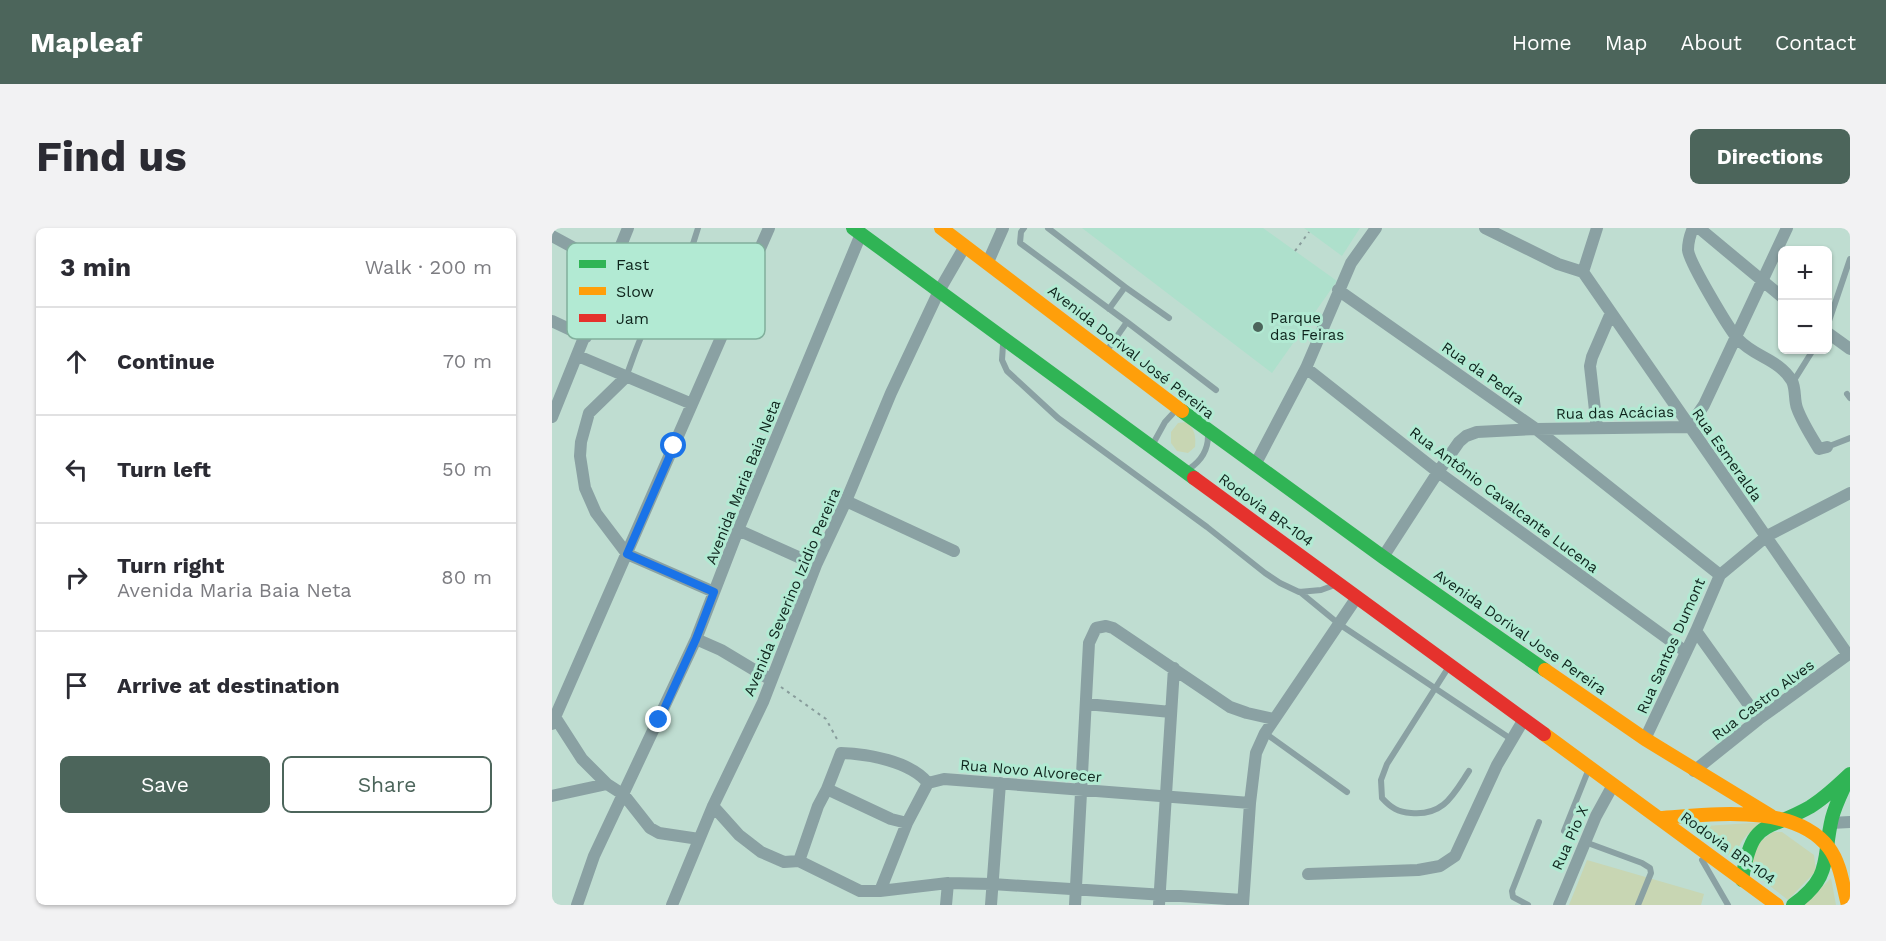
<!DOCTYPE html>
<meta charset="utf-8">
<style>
:root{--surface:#fff;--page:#f2f2f3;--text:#2b2b33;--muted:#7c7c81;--line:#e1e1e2;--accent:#4c655b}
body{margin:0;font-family:"Work Sans",sans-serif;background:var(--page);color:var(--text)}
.controls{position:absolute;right:18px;top:18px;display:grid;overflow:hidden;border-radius:9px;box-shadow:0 2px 4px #0004}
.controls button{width:54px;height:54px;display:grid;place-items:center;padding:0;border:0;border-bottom:2px solid var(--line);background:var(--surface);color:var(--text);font:30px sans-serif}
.stop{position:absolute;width:18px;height:18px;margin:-14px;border:4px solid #1a73e8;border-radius:50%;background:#fff}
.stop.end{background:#1a73e8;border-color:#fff;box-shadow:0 2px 6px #0008}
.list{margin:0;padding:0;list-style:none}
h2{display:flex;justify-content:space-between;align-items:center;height:78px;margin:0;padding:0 24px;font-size:26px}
h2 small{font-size:20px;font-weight:400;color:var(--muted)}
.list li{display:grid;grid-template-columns:39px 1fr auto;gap:18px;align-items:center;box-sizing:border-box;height:108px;padding:0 24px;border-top:2px solid var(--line)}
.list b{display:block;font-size:22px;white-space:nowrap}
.list p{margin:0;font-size:20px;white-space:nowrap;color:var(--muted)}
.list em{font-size:20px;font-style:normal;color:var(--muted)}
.actions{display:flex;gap:12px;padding:18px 24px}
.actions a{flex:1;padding:14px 0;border:2px solid var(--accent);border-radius:9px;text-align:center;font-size:21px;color:var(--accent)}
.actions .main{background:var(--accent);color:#fff}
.icon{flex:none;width:33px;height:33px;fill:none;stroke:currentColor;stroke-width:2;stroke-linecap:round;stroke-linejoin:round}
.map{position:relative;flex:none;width:1298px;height:677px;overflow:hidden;border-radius:9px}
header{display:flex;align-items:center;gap:36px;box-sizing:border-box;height:84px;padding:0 30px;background:var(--accent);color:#fff}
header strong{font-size:28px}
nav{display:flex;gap:33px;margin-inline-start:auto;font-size:21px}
.intro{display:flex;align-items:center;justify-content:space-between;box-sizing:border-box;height:144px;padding:0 36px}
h1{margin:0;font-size:42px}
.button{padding:15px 27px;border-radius:9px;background:var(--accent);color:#fff;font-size:21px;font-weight:700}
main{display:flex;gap:36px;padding:0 36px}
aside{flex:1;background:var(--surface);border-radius:9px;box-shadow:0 2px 4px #0004}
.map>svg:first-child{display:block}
.built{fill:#aee0cc}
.green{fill:#c8d6b3}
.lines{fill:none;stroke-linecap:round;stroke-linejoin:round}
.path{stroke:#889c9b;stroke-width:2;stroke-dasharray:3 4.5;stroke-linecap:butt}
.lane{stroke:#8aa1a3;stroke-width:6}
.street{stroke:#8aa1a3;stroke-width:12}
.fast{stroke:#30b455;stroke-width:14}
.slow{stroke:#ff9f0a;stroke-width:14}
.jam{stroke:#e5322d;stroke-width:14}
.route{stroke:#1a73e8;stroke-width:8}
.poi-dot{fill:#4c655b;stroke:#b2ead3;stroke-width:2}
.labels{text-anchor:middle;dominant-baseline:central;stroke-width:6;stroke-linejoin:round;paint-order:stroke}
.poi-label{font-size:15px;fill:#0e241c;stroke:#b2ead3;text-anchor:start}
.street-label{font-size:15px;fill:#0e241c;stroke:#b2ead3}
.key{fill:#b2ead3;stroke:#81af9c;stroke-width:1.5}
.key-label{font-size:16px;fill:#0e241c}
</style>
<header>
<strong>Mapleaf</strong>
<nav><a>Home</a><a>Map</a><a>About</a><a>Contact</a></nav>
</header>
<div class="intro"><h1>Find us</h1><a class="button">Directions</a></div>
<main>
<aside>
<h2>3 min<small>Walk · 200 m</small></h2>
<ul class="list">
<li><svg class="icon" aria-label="ahead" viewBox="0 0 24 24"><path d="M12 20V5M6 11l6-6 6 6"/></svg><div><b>Continue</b></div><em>70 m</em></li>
<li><svg class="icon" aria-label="left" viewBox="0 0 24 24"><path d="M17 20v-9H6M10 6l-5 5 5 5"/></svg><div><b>Turn left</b></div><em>50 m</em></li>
<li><svg class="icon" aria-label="right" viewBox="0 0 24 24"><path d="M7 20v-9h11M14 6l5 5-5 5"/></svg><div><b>Turn right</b><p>Avenida Maria Baia Neta</p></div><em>80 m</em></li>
<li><svg class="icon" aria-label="arrive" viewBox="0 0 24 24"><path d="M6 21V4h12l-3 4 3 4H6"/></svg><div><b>Arrive at destination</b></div></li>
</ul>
<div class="actions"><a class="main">Save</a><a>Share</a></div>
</aside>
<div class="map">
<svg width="1298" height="677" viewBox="0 0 1298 677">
<rect width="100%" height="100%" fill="#bfddd1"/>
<!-- built -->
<path class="built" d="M530,0H711L785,53L720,145Z
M752,0H808L790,28Z"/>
<!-- green -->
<path class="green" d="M634,194C643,201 644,208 643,219L636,225L625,223L619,215V204L626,195Z
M1214,594C1195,605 1188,610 1183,632L1138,599Z
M1221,604H1230L1262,627L1264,643L1236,672L1195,640L1201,619Z
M1035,632L1152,666L1149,677H1017Z
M1279,650L1284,677H1252Z"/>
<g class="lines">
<!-- path -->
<path class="path" d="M743,23L757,4
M229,459L274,491L286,513"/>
<!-- lane -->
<path class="lane" d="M472,0L469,4L468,15L575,94L554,124
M496,0L573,59L557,81
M573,59L617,90
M575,94L664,162
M1276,96L1298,31
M451,117L450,132L455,143L506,190L655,299L713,345L728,355L747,364L769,362L780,358
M74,149C82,128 89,104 101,85C120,56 137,34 146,0
M1241,154L1261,122
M1295,166L1298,170
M602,214L613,194L625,181
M1275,219L1298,210
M637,241C649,233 656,223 656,208
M748,364L787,396L959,511
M896,440L835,536L829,552L830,570C839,580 846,584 859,585C892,588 901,567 917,543
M713,505L795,564
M1012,603L1036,543
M1033,614L1090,635L1098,640L1099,645L1086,677
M1150,632L1176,677
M976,677L961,669L960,663L987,594"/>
<!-- street -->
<path class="street" d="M933,0L1006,36L1031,44L1296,427
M1141,0C1138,7 1136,14 1136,22C1137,34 1177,101 1186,111C1202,129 1227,131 1240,153C1244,161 1242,172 1245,180C1250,194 1259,208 1267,221L1275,219
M1147,0L1230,69
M0,8L24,21L55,53
M436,34L451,0
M1031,44L1045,0
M786,62L984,201L1168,347
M0,93L34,109
M1276,105L1298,121
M26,128L140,176
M754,140L886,244L1134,424
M74,149L37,185L29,214L28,228L33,260L44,285L75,326L162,364
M0,189L76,0
M1045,200L1038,138L1040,129L1059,85
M703,237L754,140L799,35L824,0
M294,273L402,323
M186,302L264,337
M831,329L886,244L907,214L914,208L925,204L984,201L1137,199L1152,177L1235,0
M1144,403L1207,491
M144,411L169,422L219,452
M534,476L619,484
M3,489L30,531L55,556L72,567L98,600L107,605L147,611
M0,496L217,0
M1093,511L1144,403L1168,347L1215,308L1298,265
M1142,543L1207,491L1298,425
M275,561L289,525C316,526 358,533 376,555
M0,568L55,556
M161,578L187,607L209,624L232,634L247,633L308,663H328L396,655L440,656L691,672
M1279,595L1298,594
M247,633L266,578L275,561L339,591L355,595
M756,646L866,642L888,638L903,628L945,537L972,491
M328,663L355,595L376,555L392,551L698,575
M25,677L42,628L144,411L186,302L309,6
M120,677L161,578L211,474L264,337L294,273L339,165L387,63L413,18
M394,677L396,655
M439,677L448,555
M523,677L537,415L544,400L554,398L561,400L678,479L695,485L722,491
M607,677L622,440
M691,677L698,575L704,525L713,505L805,369
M1007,677L1044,588L1061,557"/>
<!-- fast -->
<path class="fast" d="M301,0L642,250
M630,183L831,329L993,442
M1190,652C1200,590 1212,605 1258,579C1273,570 1285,558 1298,546
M1241,677C1281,648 1270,632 1280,590C1283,578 1289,566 1294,555"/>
<!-- slow -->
<path class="slow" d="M389,0L630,183
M993,442L1093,511L1219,588
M992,506L1225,677
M1107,590C1158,587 1242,574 1277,620C1289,636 1291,659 1296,677"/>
<!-- jam -->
<path class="jam" d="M642,250L992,506"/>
</g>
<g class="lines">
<!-- route -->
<path class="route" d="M107,492L144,411L162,364L75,326L122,218"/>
</g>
<!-- markers -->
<circle class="poi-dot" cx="706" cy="99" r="6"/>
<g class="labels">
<!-- poi labels -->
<g class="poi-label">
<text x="718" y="90">Parque<tspan x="718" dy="17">das Feiras</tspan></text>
</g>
<!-- street labels -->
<g class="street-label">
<text transform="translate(579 124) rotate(38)">Avenida Dorival José Pereira</text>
<text transform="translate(931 145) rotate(35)">Rua da Pedra</text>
<text transform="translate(1063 185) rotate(-1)">Rua das Acácias</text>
<text transform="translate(1175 227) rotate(55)">Rua Esmeralda</text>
<text transform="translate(191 254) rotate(-68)">Avenida Maria Baia Neta</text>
<text transform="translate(952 272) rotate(37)">Rua Antônio Cavalcante Lucena</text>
<text transform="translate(714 282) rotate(36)">Rodovia BR-104</text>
<text transform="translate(240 364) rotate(-67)">Avenida Severino Izidio Pereira</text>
<text transform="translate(968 404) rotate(35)">Avenida Dorival Jose Pereira</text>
<text transform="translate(1119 418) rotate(-66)">Rua Santos Dumont</text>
<text transform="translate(1211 472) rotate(-37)">Rua Castro Alves</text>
<text transform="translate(479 543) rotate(5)">Rua Novo Alvorecer</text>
<text transform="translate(1018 610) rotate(-66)">Rua Pio X</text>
<text transform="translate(1176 620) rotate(36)">Rodovia BR-104</text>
</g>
</g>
<!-- legend -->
<rect x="15" y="15" width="198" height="96" rx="9" class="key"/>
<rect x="27" y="32" width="27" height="8" fill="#30b455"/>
<rect x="27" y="59" width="27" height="8" fill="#ff9f0a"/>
<rect x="27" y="86" width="27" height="8" fill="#e5322d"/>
<g class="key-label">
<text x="64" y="42">Fast</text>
<text x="64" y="69">Slow</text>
<text x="64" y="96">Jam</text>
</g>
</svg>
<div class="controls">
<button>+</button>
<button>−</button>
</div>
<div class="stop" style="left:122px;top:218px"></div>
<div class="stop end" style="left:107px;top:492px"></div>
</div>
</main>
